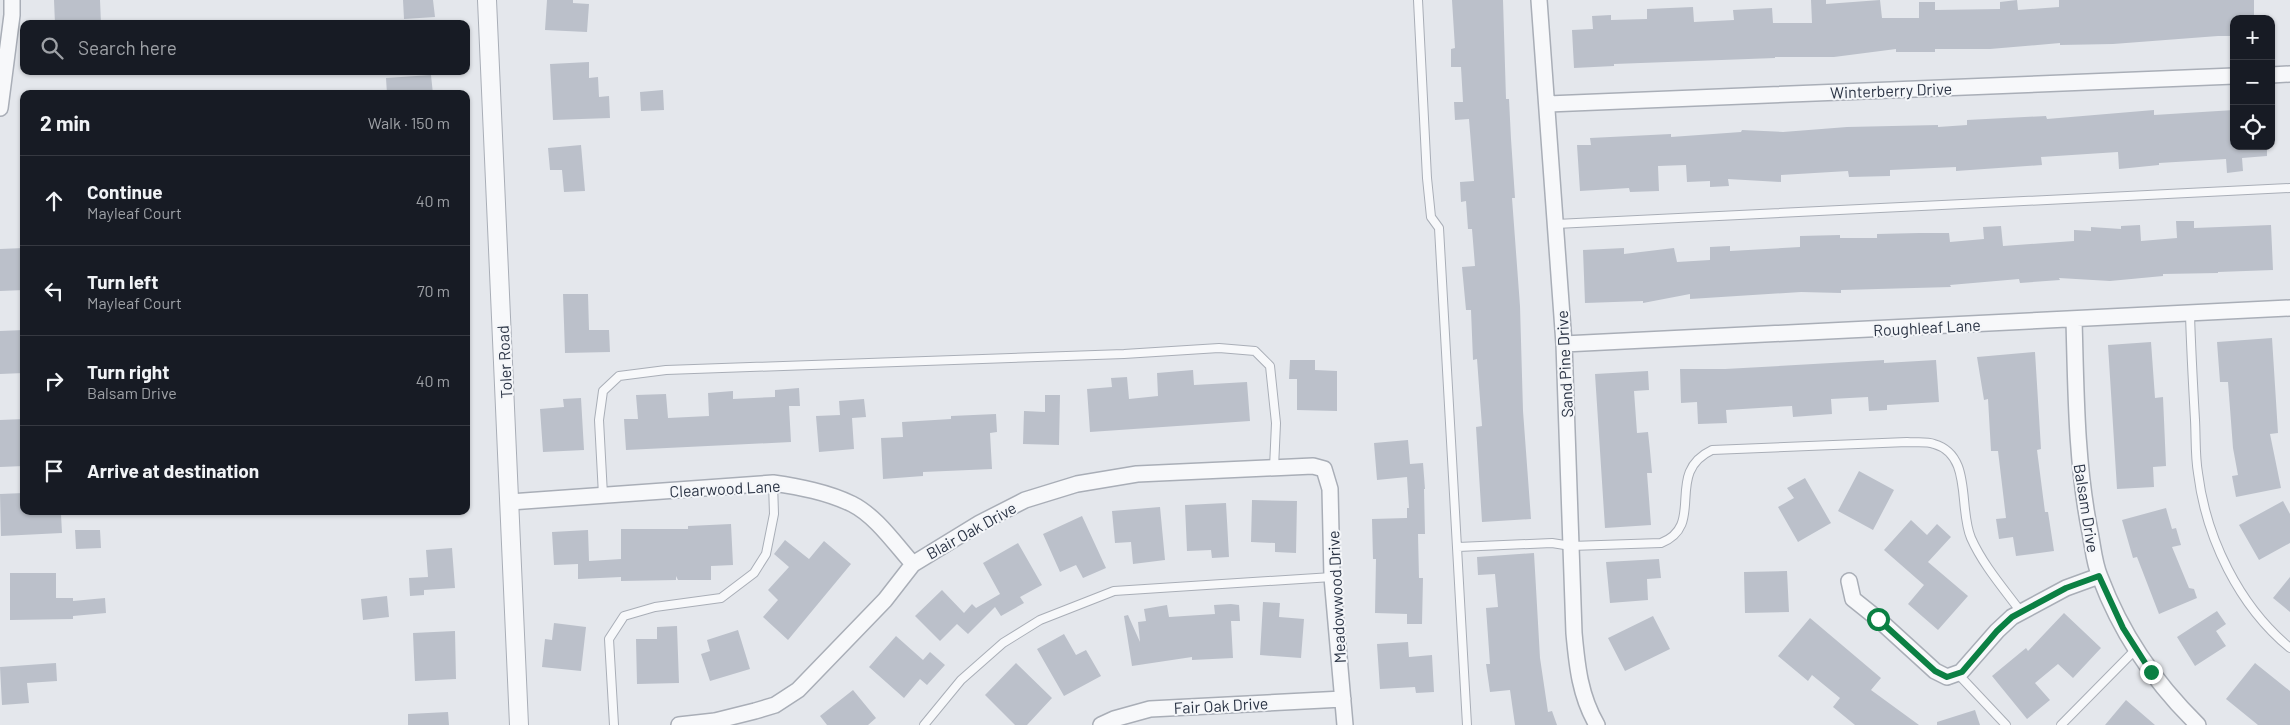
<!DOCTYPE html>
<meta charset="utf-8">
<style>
:root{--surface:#171b24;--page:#242831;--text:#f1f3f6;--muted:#9ea1a6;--line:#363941}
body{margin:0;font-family:Barlow,sans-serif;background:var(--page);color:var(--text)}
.controls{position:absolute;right:15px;top:15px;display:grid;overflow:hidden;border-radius:10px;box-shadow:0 1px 4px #0004}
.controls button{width:45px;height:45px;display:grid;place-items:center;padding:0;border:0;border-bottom:1px solid var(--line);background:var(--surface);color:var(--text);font:25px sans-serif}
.stop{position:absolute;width:15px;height:15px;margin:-11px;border:4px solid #0b8043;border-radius:50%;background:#fff}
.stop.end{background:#0b8043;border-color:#fff;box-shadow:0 1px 5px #0008}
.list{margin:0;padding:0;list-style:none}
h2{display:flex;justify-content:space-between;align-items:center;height:65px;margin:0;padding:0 20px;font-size:21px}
h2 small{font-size:16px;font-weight:400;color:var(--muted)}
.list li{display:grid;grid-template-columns:32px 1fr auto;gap:15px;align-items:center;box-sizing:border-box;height:90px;padding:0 20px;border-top:1px solid var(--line)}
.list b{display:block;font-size:19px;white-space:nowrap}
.list p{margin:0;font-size:16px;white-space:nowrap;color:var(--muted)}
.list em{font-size:16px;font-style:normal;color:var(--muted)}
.icon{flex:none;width:28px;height:28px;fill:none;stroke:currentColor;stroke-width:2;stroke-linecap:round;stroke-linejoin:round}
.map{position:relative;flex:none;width:2290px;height:725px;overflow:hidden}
.search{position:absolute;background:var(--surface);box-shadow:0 1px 4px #0004;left:20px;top:20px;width:450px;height:55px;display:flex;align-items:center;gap:12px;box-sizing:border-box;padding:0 18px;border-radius:10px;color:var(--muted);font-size:19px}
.panel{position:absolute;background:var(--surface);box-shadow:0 1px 4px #0004;left:20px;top:90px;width:450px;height:425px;border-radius:10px}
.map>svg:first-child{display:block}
.building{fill:#bbc0ca}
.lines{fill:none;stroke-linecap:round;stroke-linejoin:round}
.service-casing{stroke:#a9aeb7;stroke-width:10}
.minor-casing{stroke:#a9aeb7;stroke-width:18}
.tertiary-casing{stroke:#a9aeb7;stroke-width:20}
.service{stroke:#f7f8fa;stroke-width:8}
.minor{stroke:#f7f8fa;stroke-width:15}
.tertiary{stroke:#f7f8fa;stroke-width:18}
.route{stroke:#0b8043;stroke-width:6}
.labels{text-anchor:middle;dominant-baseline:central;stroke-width:4;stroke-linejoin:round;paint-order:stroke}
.street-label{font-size:16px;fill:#2b3445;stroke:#f4f6f9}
</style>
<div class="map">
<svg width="2290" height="725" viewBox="0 0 2290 725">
<rect width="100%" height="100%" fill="#e4e7ec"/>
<!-- building -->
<path class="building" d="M54,0H100L101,24H55Z
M403,0H433L435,17L404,19Z
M547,0H573V3L589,4L587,32L545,30Z
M1452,0H1503L1506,99H1509L1511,139L1515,198H1512L1520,306L1523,411L1531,519L1482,522L1476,427L1482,426L1477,359L1473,360L1471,310H1466L1462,267L1475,266L1472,229H1468L1466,201L1461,202L1460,182L1474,181L1469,119L1455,120L1454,102H1463L1461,67H1451V49L1455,48Z
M1811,0H1826V4L1880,0L1882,18H1919V2H1935V10L2000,9V2L2017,0L2018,10L2059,7V0H2254V19H2234V36H2218L2113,44L2060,45V43L1990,49H1935V52H1896V49L1834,57H1775V58L1614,64V66L1574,68L1572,30L1593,29L1592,16L1611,15V20L1647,19V9L1693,7L1694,22L1734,20L1733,10L1772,8L1773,23H1812Z
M589,62V78L598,77L599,97L609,96L610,118L553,120L550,64Z
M431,75L433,94H387L386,78Z
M663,90L664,110L641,111L640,92Z
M2154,110V115L2234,110V146H2267V156L2242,158L2243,171L2227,173L2226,159L2159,163V165L2119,169L2118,152L2041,157L2042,165L1956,171V167L1890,170V176L1849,177L1848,171L1781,175V182L1728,179L1729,186L1710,187V181L1687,182L1686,165L1658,166L1659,191L1630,192L1629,188L1580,191L1577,145H1591L1590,138L1671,134V137L1741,132L1742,130L1783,132L1847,127L1938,125V127L1967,125V120L2046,116L2047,119Z
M581,145L585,191L564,192L562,170H550L548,148Z
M2176,221H2194V228L2271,225L2273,270L2218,272V273L2163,274V276L2110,281L2059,278L2060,280L2020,283L2019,279L1950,285L1951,287L1841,290V293L1801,292L1690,299V294L1643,303V301L1585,303L1583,250L1624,248V254L1674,248L1677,262L1710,260V247L1730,246V251L1800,247V236L1840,235V238H1877V234L1919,233H1949L1950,242L1984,239L1983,227L2001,226L2003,246L2074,241V230L2091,231V227L2121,229V226L2140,225L2141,241L2177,238Z
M24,248V290L0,291V249Z
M563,294H588L589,330H609L610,352L565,353Z
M24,330V373L0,374V331Z
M2272,338L2278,433L2270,434L2281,488L2236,497L2232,476L2238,475L2233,448L2228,382H2220L2217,342Z
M2151,342L2155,398L2163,397L2166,466L2153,467L2154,487L2117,489L2108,345Z
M2035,352L2041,449L2037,450L2045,512H2048L2054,551L2016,556L2013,537L1999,539L1996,519L2006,518L1998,451H1991L1988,399L1984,400L1977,357Z
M1290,360H1315V370L1337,371V411L1297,410V379H1289Z
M1884,360V363L1936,360L1939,402L1887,405V410L1869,411L1868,397L1831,399L1832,414L1793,417L1792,406L1726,410L1727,423L1698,424L1697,402L1681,403L1680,369H1725Z
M1193,370L1194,385L1247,382L1250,421L1090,432L1087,389L1112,387L1111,378L1127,377L1129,399L1158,396L1157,373Z
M1648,371L1649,390L1634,391L1637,433L1648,432L1650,451L1652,473H1647L1651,525L1605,528L1595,374Z
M799,388L800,406H789L791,442L626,450L624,419H638L636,395L666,394L668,418L709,416L708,393L733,391V399L775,397V390Z
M1045,395H1060L1059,445L1023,444L1024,411L1045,412Z
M581,398L584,450L543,452L540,409L564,407L563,399Z
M864,399L866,417L852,418L854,449L819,452L816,416L840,415L839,401Z
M996,414L997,432L990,433L992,469L923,472V476L883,479L881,438L903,437L902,422L951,419V416Z
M24,419V466L0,467V420Z
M1408,440L1410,464L1423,463L1425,489H1424L1425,534H1418L1419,578H1423L1422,624H1407V614L1375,613L1376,559H1373L1372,519L1407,518V508H1409L1407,477L1377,480L1374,443Z
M1859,471L1894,490L1873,530L1838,511Z
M1805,478L1831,523L1798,542L1778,507L1794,498L1787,488Z
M24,493V511H44L45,515L61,514L62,533L1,536L0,494Z
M1252,500L1297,501L1296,553L1275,552V543L1251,542Z
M2283,501L2290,514V543L2259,560L2239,525Z
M1226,503L1229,557L1212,558L1211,550L1187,551L1185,505Z
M1160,507L1165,560L1133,564L1131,542L1115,543L1112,511Z
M2166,508L2172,529L2176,528L2181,545L2172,547L2189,588L2194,589L2197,598L2159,614L2137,557L2133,558L2122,520Z
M1082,516L1106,568L1083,578L1076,565L1060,572L1043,534Z
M1911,520L1927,535L1937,524L1951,537L1928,562L1968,596L1938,630L1908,604L1924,585L1884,550Z
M731,524L733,565L711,566V580H678L676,576V580L621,581V577L578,579V564L554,565L552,532L588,530L589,561L621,559V529H688V526Z
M75,530H100L101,548L76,549Z
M785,540L809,559L824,541L851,564L788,640L763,617L778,600L768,590L789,567L774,554Z
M1018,543L1042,585L1020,597L1024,603L1001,616L995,607L968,634L957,624L940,641L915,616L942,590L964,613L972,604L976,608L1000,594L983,563Z
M452,548L455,588L424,590V595L410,596L409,578L428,577L426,550Z
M1534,553L1540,658L1548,712L1552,711L1557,725H1515L1510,690L1490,692L1486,664H1490L1486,608L1498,607L1495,574L1478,575L1477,557Z
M1659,559L1661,578L1647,579L1648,600L1610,603L1606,562Z
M1787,571L1789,612L1745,613L1744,572Z
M10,573H56V598H73V601L105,598L106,613L73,616V619L10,620Z
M2290,577V612L2273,598Z
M387,596L389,617L363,620L361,599Z
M1263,602L1280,603L1279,617L1304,619L1301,658L1260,655Z
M1231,604L1239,605L1240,621H1231L1233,658L1192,660V657L1132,666L1124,616L1128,615L1140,642L1138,622L1146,621L1144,609L1167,605L1169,617L1215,614L1214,605Z
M2217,611L2226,624L2216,631L2226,646L2195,666L2177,637Z
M2064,613L2101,648L2073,678L2058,664L2035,683L2050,700L2027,719L1992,676L2026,648L2028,651Z
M1653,616L1670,649L1625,671L1608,638Z
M1810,618L1881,678L1871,690L1919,725H1855L1833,707L1840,698L1812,675L1808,681L1778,656Z
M554,623L586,627L581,671L542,667L545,639L552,640Z
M677,626L679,683L637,684L636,639H657V627Z
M738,630L750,669L710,681L701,654L710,651L707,640Z
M455,631L456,679L415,681L413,633Z
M1064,634L1076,655L1086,650L1101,676L1064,696L1037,649Z
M896,636L923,660L930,652L945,665L927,685L920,679L904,698L869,667Z
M1408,642L1409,657L1432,655L1434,692L1416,693L1415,687L1380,689L1377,644Z
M56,663L57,681L27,683L29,703L2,705L0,667Z
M1016,663L1052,698L1027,725H1015L985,695Z
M2255,663L2290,691V725H2258L2226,699Z
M853,690L876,718L868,725H827L820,716Z
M2126,700L2155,725H2105Z
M1975,710L1980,725H1937V722Z
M448,712L449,725H408V714Z"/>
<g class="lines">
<!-- service casing -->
<g class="service-casing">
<path id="service" d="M1418,0L1427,178L1431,217L1439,228L1467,725
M1556,224L2290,188
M2190,314C2191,349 2193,385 2195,420C2196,438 2195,456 2198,473C2206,538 2239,606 2290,648
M603,495L599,420L603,391L619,376L666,370L1124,354L1219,348L1255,351L1270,366L1276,423L1274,468
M1458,547L1552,543L1571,546L1661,543C1707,525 1663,473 1712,450L1907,442C1915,443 1926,441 1934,444C1973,455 1958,508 1971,538C1983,565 2004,589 2021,612
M1957,673L2006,725
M614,725L609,639L624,616L655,607L721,598L754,573L766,554L774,514L773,483
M924,725L961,680L1003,643L1040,620L1114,591L1332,577
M2061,725L2137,648"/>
</g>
<!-- minor casing -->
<g class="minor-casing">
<path id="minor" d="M1539,0L1564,344L1574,633C1577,666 1580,696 1597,725
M2271,75L2290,74
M1548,104L2234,76
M0,108L12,15V0
M2074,320C2076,391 2076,462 2090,532C2093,547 2094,563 2100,577C2121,633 2156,684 2198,725
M1564,344L2290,308
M510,502L773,483C800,487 827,492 852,504C876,516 895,544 913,564
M1849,581L1853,599L1878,619L1935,671L1947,677L1961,672L1997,631L2012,617L2066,588L2099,576
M679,725L715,721L755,711L775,705L798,690L885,600L913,564L980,523L1025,500L1077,484L1137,474L1313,466L1324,469L1330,489L1332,577L1345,725
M1101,725L1114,719L1150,709L1343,699"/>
</g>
<!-- tertiary casing -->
<g class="tertiary-casing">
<path id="tertiary" d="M487,0L519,725"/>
</g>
<!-- service -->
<use href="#service" class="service"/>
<!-- minor -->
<use href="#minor" class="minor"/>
<!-- tertiary -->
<use href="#tertiary" class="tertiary"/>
</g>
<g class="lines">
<!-- route -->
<path class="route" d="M1878,619L1935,671L1947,677L1962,672L1997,631L2012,617L2066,588L2099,576L2123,628L2151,672"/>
</g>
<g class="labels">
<!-- street labels -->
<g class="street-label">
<text transform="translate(1891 90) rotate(-2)">Winterberry Drive</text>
<text transform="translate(1927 327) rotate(-3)">Roughleaf Lane</text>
<text transform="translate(504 362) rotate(-93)">Toler Road</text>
<text transform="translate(1564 364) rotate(-93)">Sand Pine Drive</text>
<text transform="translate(725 488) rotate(-3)">Clearwood Lane</text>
<text transform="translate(2087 508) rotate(81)">Balsam Drive</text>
<text transform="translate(971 530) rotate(-29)">Blair Oak Drive</text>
<text transform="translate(1336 597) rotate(-93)">Meadowwood Drive</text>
<text transform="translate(1221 705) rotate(-3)">Fair Oak Drive</text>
</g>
</g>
</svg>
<div class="controls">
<button>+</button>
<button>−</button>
<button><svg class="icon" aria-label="locate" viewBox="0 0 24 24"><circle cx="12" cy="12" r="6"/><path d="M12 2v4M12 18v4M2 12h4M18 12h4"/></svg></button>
</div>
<div class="stop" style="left:1878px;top:619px"></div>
<div class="stop end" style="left:2151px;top:672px"></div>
<div class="search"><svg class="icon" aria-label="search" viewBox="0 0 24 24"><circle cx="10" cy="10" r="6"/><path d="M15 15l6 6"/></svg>Search here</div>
<section class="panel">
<h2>2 min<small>Walk · 150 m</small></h2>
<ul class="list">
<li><svg class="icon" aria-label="ahead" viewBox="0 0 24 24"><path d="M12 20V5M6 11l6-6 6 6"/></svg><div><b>Continue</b><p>Mayleaf Court</p></div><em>40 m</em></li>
<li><svg class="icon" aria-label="left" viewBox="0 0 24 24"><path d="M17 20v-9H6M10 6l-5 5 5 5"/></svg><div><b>Turn left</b><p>Mayleaf Court</p></div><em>70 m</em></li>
<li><svg class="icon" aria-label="right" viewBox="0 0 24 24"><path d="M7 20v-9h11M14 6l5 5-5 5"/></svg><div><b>Turn right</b><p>Balsam Drive</p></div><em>40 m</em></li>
<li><svg class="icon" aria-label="arrive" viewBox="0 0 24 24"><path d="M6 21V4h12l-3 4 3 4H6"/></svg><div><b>Arrive at destination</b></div></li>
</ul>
</section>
</div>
